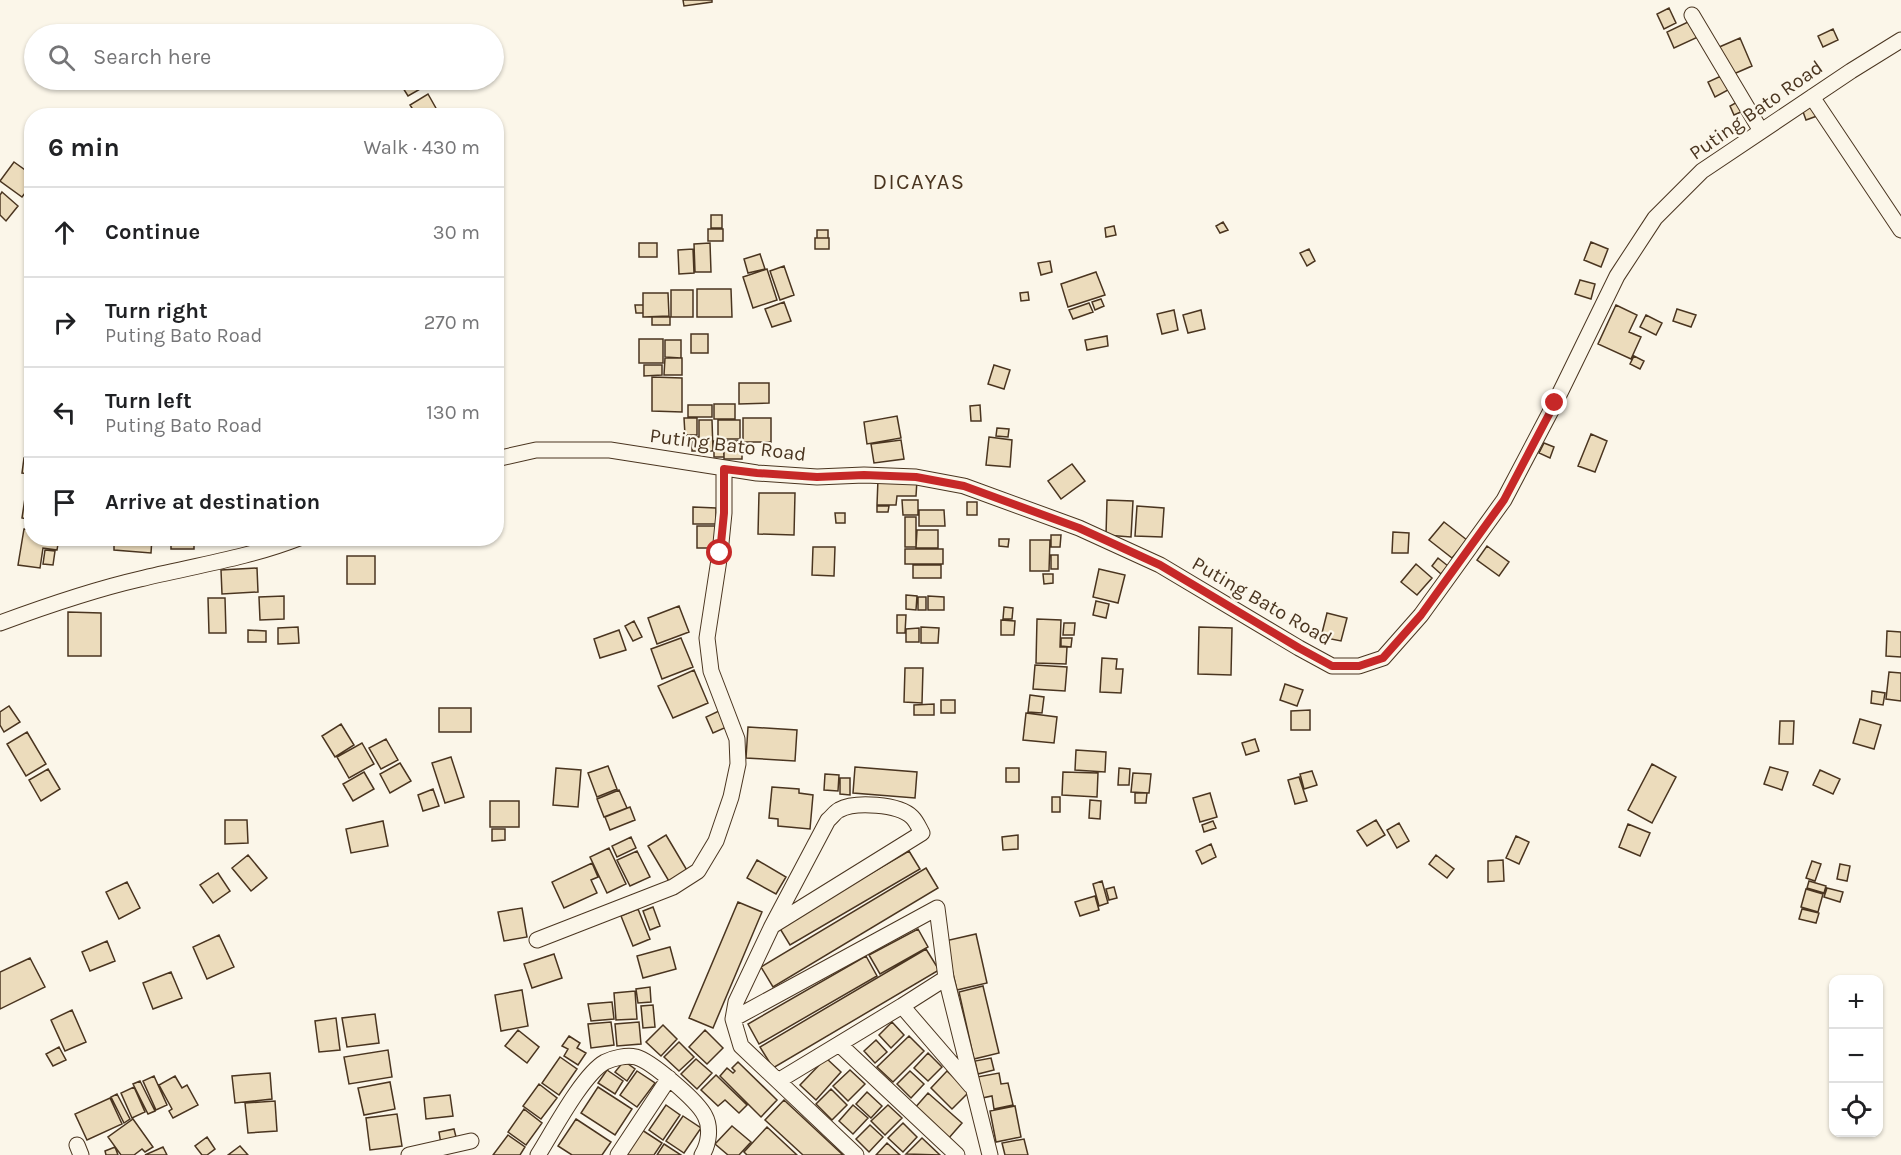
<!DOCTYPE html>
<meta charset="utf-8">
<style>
:root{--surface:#fff;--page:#f2f2f2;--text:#202124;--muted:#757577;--line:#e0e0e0}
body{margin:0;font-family:Karla,sans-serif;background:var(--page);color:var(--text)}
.controls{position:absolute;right:18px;bottom:18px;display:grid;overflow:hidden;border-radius:12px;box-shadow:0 2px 4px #0004}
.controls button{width:54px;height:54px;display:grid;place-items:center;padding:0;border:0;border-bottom:2px solid var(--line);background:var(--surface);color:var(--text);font:30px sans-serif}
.stop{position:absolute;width:18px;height:18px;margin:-14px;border:4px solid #c62828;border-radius:50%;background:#fff}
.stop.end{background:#c62828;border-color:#fff;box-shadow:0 2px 6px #0008}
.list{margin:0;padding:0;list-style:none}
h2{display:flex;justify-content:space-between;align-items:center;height:78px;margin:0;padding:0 24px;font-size:26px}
h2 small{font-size:20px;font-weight:400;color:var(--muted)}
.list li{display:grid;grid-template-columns:39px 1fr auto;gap:18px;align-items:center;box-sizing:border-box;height:90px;padding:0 24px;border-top:2px solid var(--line)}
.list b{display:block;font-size:22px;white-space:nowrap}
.list p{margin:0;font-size:20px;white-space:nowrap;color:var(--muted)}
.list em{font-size:20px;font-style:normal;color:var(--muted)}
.icon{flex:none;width:33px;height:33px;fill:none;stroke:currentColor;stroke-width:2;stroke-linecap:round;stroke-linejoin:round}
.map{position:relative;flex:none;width:1901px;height:1155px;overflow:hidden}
.search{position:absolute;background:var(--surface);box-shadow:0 2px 4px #0004;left:24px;top:24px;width:480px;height:66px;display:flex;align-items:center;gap:15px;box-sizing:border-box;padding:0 21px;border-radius:33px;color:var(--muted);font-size:22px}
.panel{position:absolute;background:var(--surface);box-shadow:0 2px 4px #0004;left:24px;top:108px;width:480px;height:438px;border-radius:24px}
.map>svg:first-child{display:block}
.building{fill:#ecdcbc;stroke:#4a3520;stroke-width:1.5}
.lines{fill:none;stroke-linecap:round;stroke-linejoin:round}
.minor-casing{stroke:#4a3520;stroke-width:17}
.minor{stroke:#fbf6e9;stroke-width:15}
.route{stroke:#c62828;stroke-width:8}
.labels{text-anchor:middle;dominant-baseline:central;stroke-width:4.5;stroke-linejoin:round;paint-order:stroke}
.street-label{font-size:20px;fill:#4a3520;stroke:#fbf6e9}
.quarter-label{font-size:22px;letter-spacing:1.5px;fill:#4a3520;stroke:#fbf6e9}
</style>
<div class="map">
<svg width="1901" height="1155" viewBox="0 0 1901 1155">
<rect width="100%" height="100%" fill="#fbf6e9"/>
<!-- building -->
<path class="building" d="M683,0H712V2L684,6Z
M1669,8L1676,23L1664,29L1657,14Z
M1690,21L1698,37L1674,48L1667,32Z
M1833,29L1838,40L1823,47L1818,36Z
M1740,38L1752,66L1729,76L1717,48Z
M1721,76L1728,90L1715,97L1708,82Z
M398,80H417L422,88L408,96Z
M428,94L437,110L428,116H417L410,105Z
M1739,101L1743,111L1734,115L1730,106Z
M1812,105L1817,116L1806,120L1802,109Z
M14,162L32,175V184L22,197L0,181Z
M2,192L18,206L6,221L0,215V195Z
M711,215H722V228H711Z
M1223,222L1228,230L1220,233L1216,226Z
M1114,226L1116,235L1106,237L1105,228Z
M708,229H723V241H708Z
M817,230H828V238H817Z
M815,238H829V249H815Z
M1591,242L1608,249L1601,267L1584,260Z
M639,243H657V257H639Z
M710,243L711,272H695L694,244Z
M693,249L694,273L679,274L678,250Z
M1309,249L1315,261L1307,266L1300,253Z
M760,254L765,269L748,273L744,259Z
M1050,261L1052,272L1041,275L1038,263Z
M784,266L794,295L780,300L770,271Z
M767,269L777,300L753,308L743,277Z
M1096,272L1105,295L1068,307L1061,284Z
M1580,280L1595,284L1591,299L1575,294Z
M697,289H731L732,317H697Z
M671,290H693V317H671Z
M1028,292L1029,300L1021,301L1020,293Z
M643,293H668L669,316L643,317Z
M1101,299L1104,306L1095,310L1092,302Z
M784,302L791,321L772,327L765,309Z
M1089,303L1093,312L1073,319L1069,310Z
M635,305H643V313H636Z
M1616,305L1637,315L1629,332L1641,337L1631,359L1598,344Z
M1677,309L1696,315L1691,327L1673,321Z
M1174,310L1178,330L1162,334L1157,314Z
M1201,310L1205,329L1188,333L1183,315Z
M1646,315L1662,323L1656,335L1640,327Z
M652,317H670V325H652Z
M691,334H708V353H691Z
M1107,336L1108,346L1087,350L1085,340Z
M639,339H663V363H639Z
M665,340H681V358L665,357Z
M1634,356L1644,361L1640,369L1630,364Z
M665,358H682V375H664Z
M644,365H662V375L644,376Z
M994,365L1010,370L1004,389L988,384Z
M652,377L682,378V412L652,411Z
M739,383H769V403L739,404Z
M714,404H735V419H714Z
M688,405H712V417H688Z
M980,405L981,421H971L970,406Z
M897,416L901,438L867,444L864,422Z
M684,418H697V435H685Z
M743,418H771V442H743Z
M699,420H712L713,451H692V437H699Z
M718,420H740V439H718Z
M997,428L1009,429L1008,437L996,436Z
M1591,434L1607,441L1595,472L1578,466Z
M989,437L1012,440L1010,467L986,465Z
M901,440L904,459L874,463L871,444Z
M714,441H723L724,457H714Z
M724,441H742V459H724Z
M1544,443L1554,447L1550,458L1539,453Z
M24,458L32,459V474L22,473Z
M1072,464L1085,481L1061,499L1048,481Z
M878,479L917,480L916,496H897L896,505H877Z
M27,485L32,486V520L22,518Z
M759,493H795L794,535L758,534Z
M902,500H918V515H903Z
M1107,500L1133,501L1131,537L1106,535Z
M967,502H977V515H967Z
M877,506H889L888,512H877Z
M1137,506L1164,508L1162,537L1135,536Z
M693,507L716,508V524H693Z
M919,510H944L945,526H919Z
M835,513H845V523H836Z
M905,517H916V547H905Z
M1444,522L1467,540L1452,558L1429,540Z
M697,526H717V548H697Z
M24,529L32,530V538H59L57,550L43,548L40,568L18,565Z
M917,530H938V548H916Z
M1393,532L1409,533L1408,553H1392Z
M1051,535H1061L1060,547H1051Z
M114,538H152L151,553L114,550Z
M171,538H194V549H171Z
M999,539H1009L1008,547L999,546Z
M1030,540H1050L1049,571H1030Z
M1487,546L1509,562L1499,576L1477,560Z
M813,547H835L834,576L812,575Z
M905,549H943V564H905Z
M45,550L55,551L53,565L43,564Z
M1051,555H1058V569H1051Z
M347,556H375V584H347Z
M1438,558L1448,566L1441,574L1432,566Z
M1416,564L1432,578L1417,595L1401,582Z
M913,565H941V578H913Z
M257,568L258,592L222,594L221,570Z
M1099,569L1125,575L1118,603L1093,597Z
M1043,574H1053V583L1044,584Z
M906,595L917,596L916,610L906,609Z
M284,596V619L260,620L259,597Z
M928,596L944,597V610H928Z
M918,597H926V610H918Z
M208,598H225L226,633H209Z
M1096,601L1109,604L1106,618L1093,615Z
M679,606L689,632L657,644L648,618Z
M1004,607L1013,608L1012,619H1003Z
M68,612L101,613V656H68Z
M1327,613L1347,618L1341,641L1321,637Z
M897,615H906L905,633H897Z
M1037,619L1061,620L1060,647H1067L1066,664L1036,663Z
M1001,620L1015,621L1014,635H1001Z
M634,621L642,637L633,641L625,626Z
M1064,623H1075L1074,635H1063Z
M298,627L299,643L278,644V628Z
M921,627L939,628L938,643H921Z
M1199,627L1232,628L1231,675L1198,674Z
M919,628V642H906V629Z
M248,630L266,631V642H248Z
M619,630L626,650L600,658L594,639Z
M1887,631L1901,632V657L1886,656Z
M681,638L693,667L662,679L651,649Z
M1061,638H1072L1071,647L1061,646Z
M1102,658L1117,659L1116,669H1123L1121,693L1100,692Z
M1035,665L1067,667L1065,691L1033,689Z
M905,668H923L922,703L904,702Z
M694,670L708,703L673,718L658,686Z
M1889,672L1901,673V701L1886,699Z
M1285,684L1303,690L1297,706L1280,700Z
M1872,691L1885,693L1883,705L1871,703Z
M1030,695L1044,697L1042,713L1028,712Z
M941,700H955V713H941Z
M934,704V715H914V705Z
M9,706L20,722L4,732L0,725V712Z
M439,708H471V732H439Z
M721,710L729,726L713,733L706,717Z
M1310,710V730H1291V711Z
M1026,713L1057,717L1054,743L1023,740Z
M1860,719L1881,725L1874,749L1853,743Z
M1780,721H1794L1793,744H1779Z
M341,724L354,745L335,757L322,736Z
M748,727L797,730L795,761L746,758Z
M27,732L46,764L26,776L7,744Z
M386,739L398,760L381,769L369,748Z
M1255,739L1259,751L1246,755L1242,743Z
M362,743L374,764L349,778L337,757Z
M1076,750L1106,752L1105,772L1075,770Z
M451,757L464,797L445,803L432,763Z
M400,763L411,781L390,793L380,774Z
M1652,764L1676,777L1652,823L1628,810Z
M608,766L617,789L597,797L588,773Z
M855,767L917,772L915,798L853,793Z
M1770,767L1788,772L1782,790L1764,784Z
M556,768L581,770L578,807L553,805Z
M1006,768H1019V782H1006Z
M1119,768L1130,769L1129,785H1118Z
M48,769L60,789L41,801L29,780Z
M1820,770L1840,779L1833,794L1813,785Z
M1312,771L1317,785L1304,789L1300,774Z
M364,772L374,789L353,801L343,784Z
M1063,772L1098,773L1097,797L1062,795Z
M1133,773L1151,774L1149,793L1131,792Z
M825,774L839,775L838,791L824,790Z
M1299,777L1307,801L1295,804L1288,780Z
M840,778H850V795L840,794Z
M772,787L799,789V793L813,795L810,829L778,826V819L769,818Z
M433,789L439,806L423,811L418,795Z
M619,790L627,808L604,817L597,799Z
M1135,793H1147L1146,803H1135Z
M1210,793L1217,817L1200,822L1193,798Z
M1052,797H1060V812H1052Z
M1090,800L1101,801L1100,819L1089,818Z
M490,801H519V827H490Z
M630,807L635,820L610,830L605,817Z
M225,820H247L248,843L225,844Z
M1376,820L1385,835L1367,846L1357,831Z
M383,821L388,846L351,853L346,829Z
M1213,821L1216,828L1204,832L1202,825Z
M1399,823L1409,841L1397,848L1387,830Z
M1628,824L1650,833L1640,856L1619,847Z
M492,829H505V840L492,841Z
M666,835L688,872L670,883L648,846Z
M1018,835V849L1003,850L1002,837Z
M1516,836L1529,842L1519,864L1506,858Z
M631,837L636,848L617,857L612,846Z
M1211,844L1216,857L1202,864L1196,851Z
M609,848L626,884L607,893L590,857Z
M637,851L650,877L630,886L617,860Z
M909,851L920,869L790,945L779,927Z
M248,855L267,878L251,891L232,868Z
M1436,855L1454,869L1447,878L1429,864Z
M757,860L786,877L776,894L747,878Z
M1503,860L1504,881L1488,882V861Z
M1812,861L1821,864L1815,881L1806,878Z
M592,863L598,877L591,880L597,893L564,908L552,882Z
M1840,864L1850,866L1847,881L1837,879Z
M926,868L938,888L773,987L761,967Z
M218,873L230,891L213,903L200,885Z
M1102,881L1108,903L1099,906L1093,884Z
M1809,881L1826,886L1824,893L1807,888Z
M127,882L140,908L119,919L106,892Z
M1114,887L1117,898L1109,900L1106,889Z
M1827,888L1843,892L1840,902L1824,897Z
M1806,889L1823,894L1818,912L1801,907Z
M1095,896L1099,910L1080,916L1075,902Z
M738,902L762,912L713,1028L689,1018Z
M653,907L660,926L650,930L643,911Z
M522,908L527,937L504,941L498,912Z
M638,909L650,939L633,946L621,916Z
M1802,909L1819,913L1816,923L1799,919Z
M918,929L928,947L880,974L869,955Z
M976,934L987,983L957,990L945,941Z
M219,935L234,967L207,979L193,947Z
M107,941L115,961L90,971L82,952Z
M670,947L676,969L643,978L637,956Z
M926,949L939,970L773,1068L760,1047Z
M554,954L562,978L532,988L524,964Z
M866,956L877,976L759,1044L748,1024Z
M30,958L45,987L0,1009V972Z
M171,972L182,998L153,1009L143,983Z
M983,986L999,1053L974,1059L959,992Z
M650,987L651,1002L638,1003L636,989Z
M522,990L528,1026L501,1031L495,995Z
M635,991L637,1019L616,1020L614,993Z
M612,1002L614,1019L591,1021L588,1004Z
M653,1005L655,1027L643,1028L641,1006Z
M72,1010L86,1042L65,1051L51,1020Z
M375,1014L379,1043L347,1047L342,1018Z
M336,1018L340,1050L319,1052L315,1021Z
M611,1022L614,1045L591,1048L588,1024Z
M639,1022L641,1044L617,1046L615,1024Z
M892,1022L904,1035L891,1048L879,1035Z
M663,1025L677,1039L661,1056L646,1042Z
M518,1030L539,1047L527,1063L505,1046Z
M705,1030L723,1048L707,1064L689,1047Z
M569,1036L580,1043L577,1048L586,1053L578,1065L564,1056L568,1049L562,1046Z
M909,1036L924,1051L893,1082L877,1067Z
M876,1040L887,1052L875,1063L864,1051Z
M679,1042L694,1057L679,1071L664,1057Z
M59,1047L66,1060L53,1066L46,1054Z
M388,1050L392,1077L349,1084L344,1057Z
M928,1053L942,1067L928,1081L914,1068Z
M560,1057L577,1069L559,1095L542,1083Z
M826,1058L841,1072L816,1100L800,1085Z
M991,1058L994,1070L978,1074L975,1061Z
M696,1059L712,1073L697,1089L681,1074Z
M624,1061L635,1069L627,1081L615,1072Z
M738,1062L777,1100L761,1117L720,1076L727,1068L733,1073L735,1071L732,1068Z
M607,1070L623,1081L615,1094L598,1083Z
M850,1070L865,1084L848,1101L833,1086Z
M637,1071L655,1083L637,1107L620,1095Z
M910,1071L924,1084L911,1098L897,1084Z
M947,1071L969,1092L952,1109L931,1088Z
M270,1073L272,1099L235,1103L232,1076Z
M999,1073L1001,1084L1008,1083L1013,1105L994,1109L992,1096L982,1098L977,1077Z
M716,1075L747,1105L739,1113L725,1100L718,1106L701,1090Z
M154,1076L167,1105L156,1110L143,1081Z
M175,1076L182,1088L187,1085L198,1105L173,1118L169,1111L172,1109L159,1085Z
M140,1081L155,1111L148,1114L133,1084Z
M390,1082L395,1109L364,1115L358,1088Z
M539,1084L557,1098L541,1119L523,1106Z
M134,1087L145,1112L132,1118L121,1093Z
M598,1087L632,1109L615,1135L581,1113Z
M831,1089L847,1105L832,1120L816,1104Z
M867,1092L882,1106L871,1118L856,1104Z
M928,1093L962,1123L948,1139L914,1109Z
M117,1094L130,1119L124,1123L111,1097Z
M450,1095L453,1116L426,1119L424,1098Z
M110,1098L122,1124L87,1140L75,1114Z
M784,1100L843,1155H803L765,1120Z
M275,1101L277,1131L248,1133L245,1103Z
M666,1105L680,1115L663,1140L649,1130Z
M853,1105L868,1118L853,1134L839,1121Z
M888,1105L902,1118L885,1135L871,1121Z
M1015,1106L1021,1137L996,1142L990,1111Z
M524,1109L542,1123L526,1145L508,1132Z
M397,1114L402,1146L370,1150L366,1118Z
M683,1116L701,1128L684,1153L666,1141Z
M133,1119L153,1147L145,1152L142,1149L134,1155H121L108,1137Z
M576,1119L611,1142L602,1155H572L558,1146Z
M903,1123L917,1137L903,1152L888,1138Z
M870,1125L883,1137L869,1152L856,1139Z
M732,1126L751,1142L739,1155H728L715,1144Z
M767,1127L797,1155H747L744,1152Z
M454,1129L457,1141L441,1144L439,1132Z
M642,1130L662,1143L654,1155H626Z
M508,1135L525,1147L520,1155H493Z
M207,1137L215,1149L207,1155H202L195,1146Z
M922,1138L940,1155L906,1154Z
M1024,1139L1028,1155H1005L1002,1143Z
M887,1143L900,1155H876Z
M664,1144L681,1155H657Z
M240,1146L248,1155H228Z
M115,1147L118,1155H106L105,1151Z
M163,1147L167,1155H145Z"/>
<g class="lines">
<!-- minor casing -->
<g class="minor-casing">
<path id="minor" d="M1692,15L1761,131
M1812,97L1901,230
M496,459L536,450H610L757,473L817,477L864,475L916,477L964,486L1079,528L1160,565L1299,648L1332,666H1359L1383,658L1421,615L1504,500L1555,403L1617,276L1655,218L1702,171L1851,71L1901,40
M0,623C46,606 92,590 140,579C193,566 248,558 299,538
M772,926L922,833C919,828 917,822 912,817C899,804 855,801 839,810C835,812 832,817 828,820L772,926L736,1002L733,1019L741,1046L856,1155
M537,940L673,887L698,871L716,841L731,797L738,764L737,739L711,671L707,638L720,553L724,513V469
M902,1006L971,1086
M733,1019L937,908L946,978L990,1155
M839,1044L957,1155
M778,1081L902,1006L946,978
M77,1145L81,1155
M409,1155L471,1141
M538,1155C552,1133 583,1074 605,1062C613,1058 626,1055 636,1057C651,1061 698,1101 705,1116C711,1127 709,1144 702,1155
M618,1155L669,1078"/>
</g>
<!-- minor -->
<use href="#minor" class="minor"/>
</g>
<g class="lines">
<!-- route -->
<path class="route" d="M720,553L724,513V469L757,473L817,477L864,475L916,477L964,486L1079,528L1160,565L1299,648L1332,666H1359L1383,658L1421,615L1504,500L1555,403"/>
</g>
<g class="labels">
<!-- street labels -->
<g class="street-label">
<text transform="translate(1756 110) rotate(-35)">Puting Bato Road</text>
<text transform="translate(728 445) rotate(7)">Puting Bato Road</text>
<text transform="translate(1262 601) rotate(30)">Puting Bato Road</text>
</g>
<!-- quarter labels -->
<g class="quarter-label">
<text x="919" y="182">DICAYAS</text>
</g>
</g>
</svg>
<div class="controls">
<button>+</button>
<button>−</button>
<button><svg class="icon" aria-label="locate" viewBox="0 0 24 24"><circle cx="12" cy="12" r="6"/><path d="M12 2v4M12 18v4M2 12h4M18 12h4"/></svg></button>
</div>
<div class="stop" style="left:720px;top:553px"></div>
<div class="stop end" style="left:1555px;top:403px"></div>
<div class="search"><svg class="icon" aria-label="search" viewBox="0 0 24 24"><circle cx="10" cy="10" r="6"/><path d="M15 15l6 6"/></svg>Search here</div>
<section class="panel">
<h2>6 min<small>Walk · 430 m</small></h2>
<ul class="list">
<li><svg class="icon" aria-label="ahead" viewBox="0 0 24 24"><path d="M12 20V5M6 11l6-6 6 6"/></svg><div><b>Continue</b></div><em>30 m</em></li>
<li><svg class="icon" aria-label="right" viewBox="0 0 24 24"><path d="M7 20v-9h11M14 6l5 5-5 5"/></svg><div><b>Turn right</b><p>Puting Bato Road</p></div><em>270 m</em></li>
<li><svg class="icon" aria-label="left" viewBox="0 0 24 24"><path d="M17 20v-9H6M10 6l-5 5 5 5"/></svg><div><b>Turn left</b><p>Puting Bato Road</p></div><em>130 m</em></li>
<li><svg class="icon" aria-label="arrive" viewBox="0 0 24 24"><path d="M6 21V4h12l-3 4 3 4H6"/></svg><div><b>Arrive at destination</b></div></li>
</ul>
</section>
</div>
